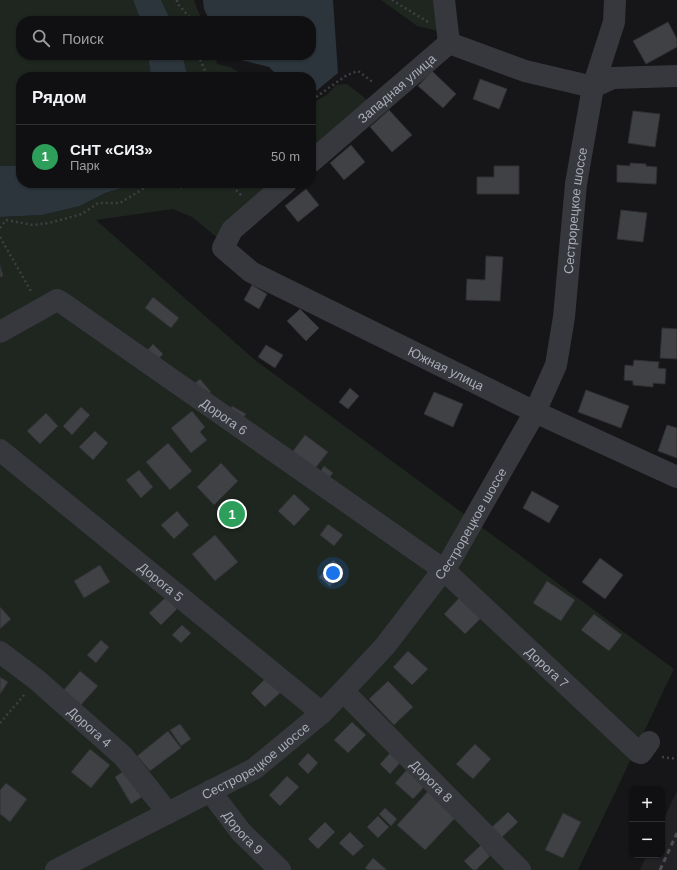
<!DOCTYPE html>
<html lang="ru">
<meta charset="utf-8">
<style>
:root{--surface:#101012;--page:#1e1e20;--text:#f1f3f6;--muted:#9c9d9f;--line:#303032;--accent:#f2b134}
body{margin:0;font-family:Helvetica,sans-serif;background:var(--page);color:var(--text)}
.controls{position:absolute;right:12px;bottom:12px;display:grid;overflow:hidden;border-radius:8px;box-shadow:0 1px 3px #0004}
.controls button{width:36px;height:36px;display:grid;place-items:center;padding:0;border:0;border-bottom:1px solid var(--line);background:var(--surface);color:var(--text);font:20px sans-serif}
.you{position:absolute;left:333px;top:573px;width:14px;height:14px;margin:-10px;border:3px solid #fff;border-radius:50%;background:#1a73e8;box-shadow:0 0 0 6px #1a73e833}
.badge{display:grid;place-items:center;width:26px;height:26px;border-radius:50%;background:var(--accent);color:#fff;font-size:13px;font-weight:700}
.pin{position:absolute;translate:-50% -50%;border:2px solid #fff;box-shadow:0 1px 4px #0006}
.list{margin:0;padding:0;list-style:none}
h2{display:flex;justify-content:space-between;align-items:center;height:52px;margin:0;padding:0 16px;font-size:17px}
h2 small{font-size:13px;font-weight:400;color:var(--muted)}
.list li{display:grid;grid-template-columns:26px 1fr auto;gap:12px;align-items:center;box-sizing:border-box;height:64px;padding:0 16px;border-top:1px solid var(--line)}
.list b{display:block;font-size:15px;white-space:nowrap}
.list p{margin:0;font-size:13px;white-space:nowrap;color:var(--muted)}
.list em{font-size:13px;font-style:normal;color:var(--muted)}
.icon{flex:none;width:22px;height:22px;fill:none;stroke:currentColor;stroke-width:2;stroke-linecap:round;stroke-linejoin:round}
.map{position:relative;flex:none;width:677px;height:870px;overflow:hidden}
.search{position:absolute;background:var(--surface);box-shadow:0 1px 3px #0004;left:16px;top:16px;width:300px;height:44px;display:flex;align-items:center;gap:10px;box-sizing:border-box;padding:0 14px;border-radius:16px;color:var(--muted);font-size:15px}
.panel{position:absolute;background:var(--surface);box-shadow:0 1px 3px #0004;left:16px;top:72px;width:300px;height:116px;border-radius:16px}
.map>svg:first-child{display:block}
.built{fill:#222225}
.green{fill:#1e261f}
.water{fill:#2c353c}
.lines{fill:none;stroke-linecap:round;stroke-linejoin:round}
.stream{stroke:#2c353c;stroke-width:5}
.building{fill:#404145;stroke:#303034}
.path{stroke:#3d3f44;stroke-width:2.5;stroke-dasharray:2 3;stroke-linecap:butt}
.minor{stroke:#37383d;stroke-width:22}
.rail{stroke:#4a4c52;stroke-width:3;stroke-dasharray:5 4;stroke-linecap:butt}
.labels{text-anchor:middle;dominant-baseline:central;stroke-width:3;stroke-linejoin:round;paint-order:stroke}
.street-label{font-size:13px;fill:#a8adb8;stroke:#111113}
</style>
<div class="map">
<svg width="677" height="870" viewBox="0 0 677 870">
<rect width="100%" height="100%" fill="#161618"/>
<!-- built -->
<path class="built" d="M677,791V870H640L647,855H662V823Z"/>
<!-- green -->
<path class="green" d="M0,0H133L141,21H21V55H148L151,77H21V166H0Z
M161,0H194L202,21H171Z
M381,0H444L438,31L417,26Z
M182,55H215L217,64L230,67L247,77H188Z
M347,84L375,106L311,162V104L328,94L336,85Z
M139,183H286L225,244L192,217L173,209L96,220L255,360L674,669L578,870H0V217L42,215L80,206L105,193Z"/>
<!-- water -->
<path class="water" d="M133,0H161L171,21H141Z
M203,0H333L338,73L315,92H311V77H279L269,67L237,59L233,55H311V21H210L204,9Z
M148,55H182L188,77H151Z
M0,166H21V183H139L105,193L80,206L42,215L0,217Z"/>
<g class="lines">
<!-- stream -->
<path class="stream" d="M204,21L209,19"/>
</g>
<!-- building -->
<path class="building" d="M668,22L677,39V47L646,64L633,41Z
M432,71L456,94L443,108L418,86Z
M480,79L507,89L499,109L473,99Z
M389,110L412,135L392,152L370,127Z
M633,111L660,114L655,147L628,143Z
M351,145L365,162L344,180L330,163Z
M630,163L646,164V166L657,167L656,184L617,182V165L630,166Z
M494,166H519V194H477V177H494Z
M306,189L319,205L298,222L285,206Z
M621,210L647,213L643,242L617,239Z
M486,256L503,257L500,301L466,300L467,279L485,280Z
M0,265L3,276L0,277Z
M252,285L267,294L259,309L244,300Z
M153,297L179,318L171,328L145,308Z
M300,309L319,328L306,341L287,321Z
M662,328L677,329V359L660,358Z
M153,344L163,354L154,364L144,354Z
M266,345L283,355L275,368L258,357Z
M634,360L659,362L658,368L666,369L665,384L653,383V387L633,385V381L624,380L625,365L633,366Z
M200,379L211,392L201,400L190,387Z
M350,388L359,396L348,409L339,402Z
M586,390L629,406L621,428L578,412Z
M434,392L463,404L453,427L424,414Z
M232,406L246,414L239,424L226,416Z
M81,407L90,415L72,435L63,426Z
M192,411L205,427L200,432L207,440L191,453L171,428Z
M46,413L58,426L40,444L27,431Z
M667,425L677,428V458L658,451Z
M95,431L108,443L93,460L79,447Z
M305,435L328,452L309,476L287,459Z
M168,443L192,471L170,490L146,462Z
M221,463L238,481L214,505L197,487Z
M324,466L333,473L326,482L317,476Z
M139,470L153,487L141,498L126,480Z
M532,491L559,506L549,523L523,508Z
M294,494L310,509L294,526L278,511Z
M177,511L189,525L174,539L161,525Z
M328,524L343,535L334,546L320,535Z
M215,535L238,562L215,581L192,554Z
M600,558L623,575L605,599L582,582Z
M333,560L344,570L330,587L319,577Z
M100,565L110,582L84,598L74,581Z
M547,581L575,600L561,621L533,603Z
M166,597L177,609L161,625L149,613Z
M460,597L482,617L465,634L444,614Z
M0,607L11,619L0,629Z
M594,614L622,635L609,651L581,630Z
M182,625L191,633L181,643L172,635Z
M101,640L109,647L96,663L87,655Z
M408,651L428,669L412,685L393,667Z
M80,671L98,686L79,707L62,692Z
M0,677L8,682L0,694Z
M267,677L282,691L265,707L251,693Z
M388,681L413,707L394,725L369,699Z
M352,722L366,735L348,753L334,740Z
M180,724L191,739L181,746L170,730Z
M168,731L181,748L150,771L137,756Z
M475,744L491,759L473,779L456,764Z
M90,749L110,765L91,788L71,772Z
M308,753L318,763L308,774L298,764Z
M390,753L400,763L390,774L380,764Z
M411,765L429,782L413,799L395,783Z
M125,770L142,797L131,804L115,777Z
M287,776L299,787L280,806L269,795Z
M6,783L27,799L10,822L0,814V790Z
M430,789L458,815L425,850L397,825Z
M385,808L397,819L391,826L379,814Z
M508,812L518,822L499,840L490,829Z
M563,813L581,822L563,858L545,850Z
M378,816L389,827L378,838L367,827Z
M325,822L335,832L318,849L308,839Z
M350,832L364,846L353,856L339,843Z
M481,845L490,856L476,870H473L464,861Z
M373,858L387,870H368L365,868Z"/>
<g class="lines">
<!-- path -->
<path class="path" d="M177,0V3L193,21
M392,0L428,22
M198,55L208,77
M311,97H316L347,75L358,71L374,83
M229,183L243,197
M0,228L6,220L33,225L49,223L82,214L98,203H120L151,184L173,185L183,188L196,183
M0,237L32,293
M0,723L25,694
M662,757L677,759"/>
<!-- minor -->
<g class="minor">
<path d="M449,43L525,71L593,87L613,78L677,76"/>
<path id="s1" d="M311,162L449,43L444,0"/>
<path id="s2" d="M286,183L232,230L223,248L251,272L535,412L677,477"/>
<path id="s3" d="M0,332L57,300L61,302L444,570L638,752L641,753L649,742"/>
<path id="s4" d="M0,450L322,713"/>
<path id="s5" d="M0,652L37,680L123,756L168,813"/>
<path id="s6" d="M343,691L520,870"/>
<path id="s7" d="M210,791L241,832L280,870"/>
<path id="s8" d="M56,870L254,769L322,713L343,691L385,646L450,561L535,412L556,365L564,317L576,184L593,87L614,22L615,0"/>
</g>
<!-- rail -->
<path class="rail" d="M660,870L677,833"/>
</g>
<g class="labels">
<!-- street labels -->
<g class="street-label">
<text stroke="none"><textPath href="#s1" startOffset="113">Западная улица</textPath></text>
<text stroke="none"><textPath href="#s8" startOffset="888">Сестрорецкое шоссе</textPath></text>
<text stroke="none"><textPath href="#s2" startOffset="346">Южная улица</textPath></text>
<text stroke="none"><textPath href="#s3" startOffset="269">Дорога 6</textPath></text>
<text stroke="none"><textPath href="#s8" startOffset="552">Сестрорецкое шоссе</textPath></text>
<text stroke="none"><textPath href="#s4" startOffset="208">Дорога 5</textPath></text>
<text stroke="none"><textPath href="#s3" startOffset="679">Дорога 7</textPath></text>
<text stroke="none"><textPath href="#s5" startOffset="117">Дорога 4</textPath></text>
<text stroke="none"><textPath href="#s8" startOffset="228">Сестрорецкое шоссе</textPath></text>
<text stroke="none"><textPath href="#s6" startOffset="126">Дорога 8</textPath></text>
<text stroke="none"><textPath href="#s7" startOffset="53">Дорога 9</textPath></text>
</g>
</g>
</svg>
<div class="controls">
<button>+</button>
<button>−</button>
</div>
<div class="you"></div>
<div class="pin badge" style="left:232px;top:514px;background:#2e9e5b">1</div>
<div class="search"><svg class="icon" aria-label="search" viewBox="0 0 24 24"><circle cx="10" cy="10" r="6"/><path d="M15 15l6 6"/></svg>Поиск</div>
<section class="panel">
<h2>Рядом<small></small></h2>
<ul class="list">
<li><span class="badge" style="background:#2e9e5b">1</span><div><b>СНТ «СИЗ»</b><p>Парк</p></div><em>50 m</em></li>
</ul>
</section>
</div>
